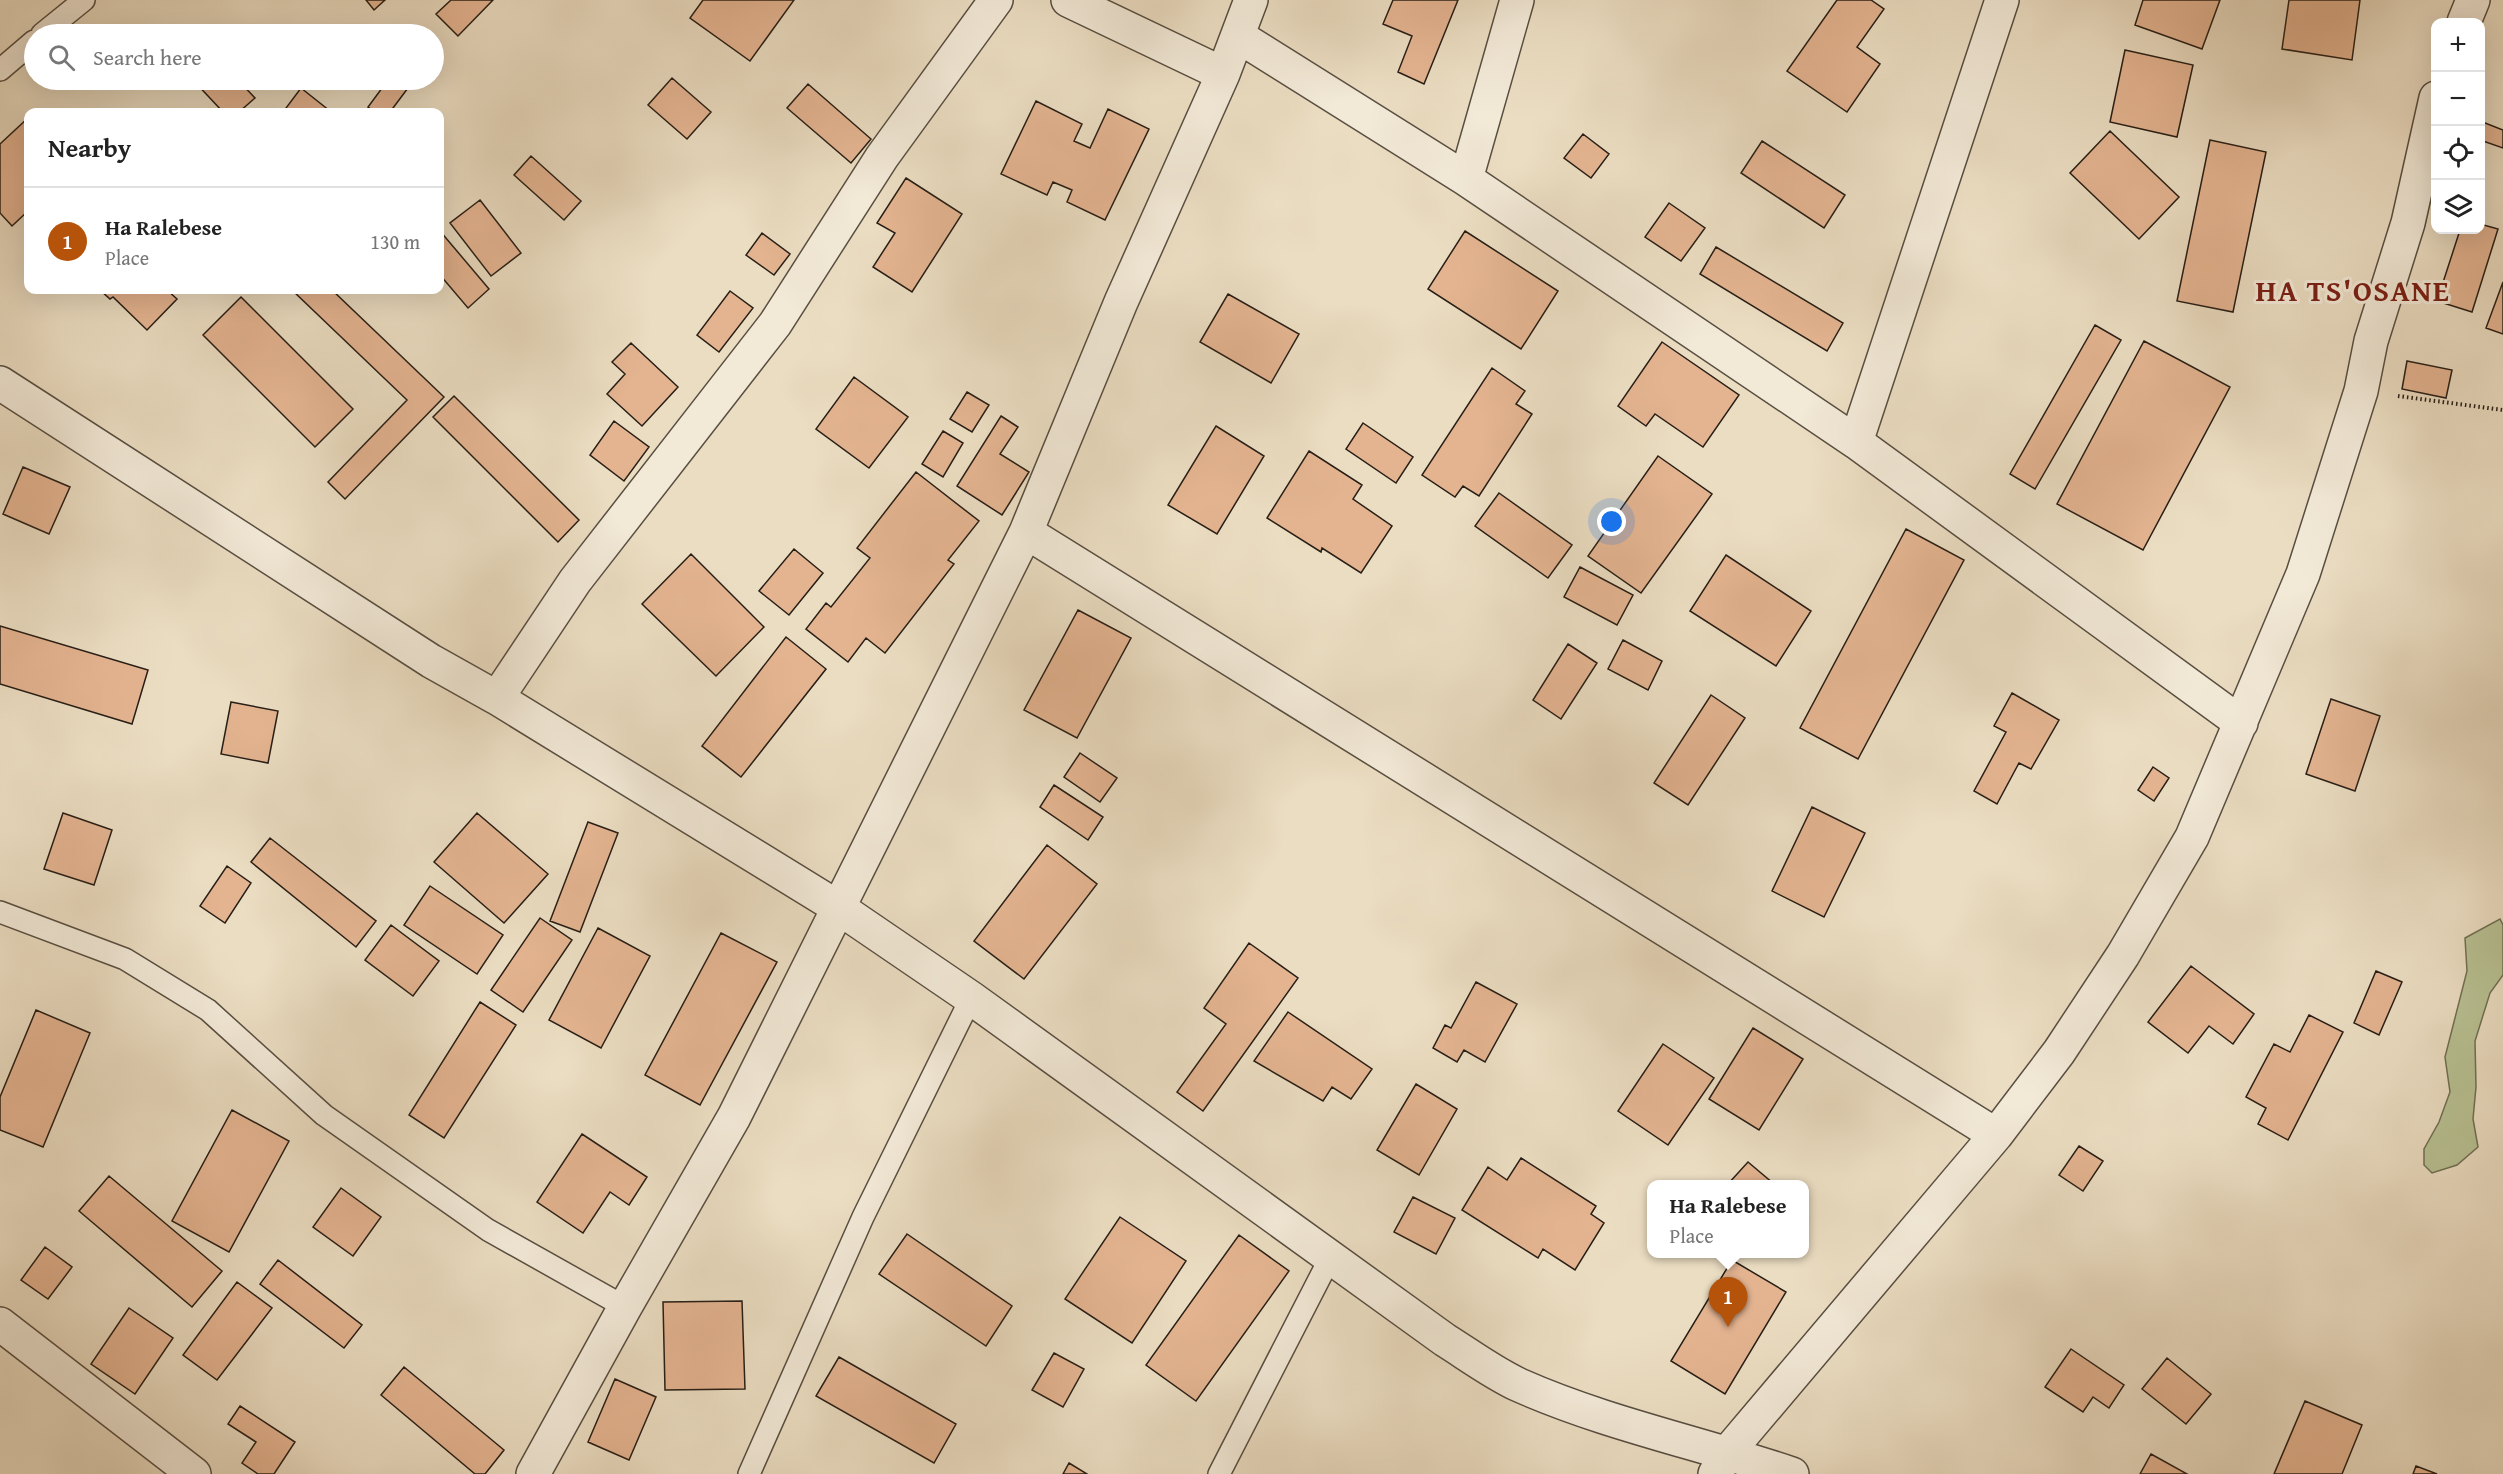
<!DOCTYPE html>
<meta charset="utf-8">
<style>
:root{--surface:#fff;--page:#f2f2f2;--text:#222;--muted:#767676;--line:#e0e0e0;--accent:#b45309}
body{margin:0;font-family:"Gentium Book Plus",serif;background:var(--page);color:var(--text)}
.controls{position:absolute;right:18px;top:18px;display:grid;overflow:hidden;border-radius:12px;box-shadow:0 6px 24px #0002}
.controls button{width:54px;height:54px;display:grid;place-items:center;padding:0;border:0;border-bottom:2px solid var(--line);background:var(--surface);color:var(--text);font:30px sans-serif}
.you{position:absolute;left:1612px;top:522px;width:21px;height:21px;margin:-15px;border:4px solid #fff;border-radius:50%;background:#1a73e8;box-shadow:0 0 0 9px #1a73e833}
.badge{display:grid;place-items:center;width:39px;height:39px;border-radius:50%;background:var(--accent);color:#fff;font-size:20px;font-weight:700}
.pin{position:absolute;translate:-50% -50px;filter:drop-shadow(0 2px 3px #0008)}
.pin::after{content:'';position:absolute;top:32px;width:21px;height:18px;background:inherit;clip-path:polygon(0 0,100% 0,50% 100%)}
.popup{position:absolute;left:1647px;top:1180px;width:162px;height:78px;box-sizing:border-box;display:grid;place-content:center;border-radius:12px;background:var(--surface);filter:drop-shadow(0 2px 4px #0005);font-size:20px;white-space:nowrap;color:var(--muted)}
.popup b{font-size:22px;color:var(--text)}
.popup::after{content:'';position:absolute;left:50%;top:100%;margin-left:-12px;border:12px solid transparent;border-top-color:var(--surface)}
.list{margin:0;padding:0;list-style:none}
h2{display:flex;justify-content:space-between;align-items:center;height:78px;margin:0;padding:0 24px;font-size:26px}
h2 small{font-size:20px;font-weight:400;color:var(--muted)}
.list li{display:grid;grid-template-columns:39px 1fr auto;gap:18px;align-items:center;box-sizing:border-box;height:108px;padding:0 24px;border-top:2px solid var(--line)}
.list b{display:block;font-size:22px;white-space:nowrap}
.list p{margin:0;font-size:20px;white-space:nowrap;color:var(--muted)}
.list em{font-size:20px;font-style:normal;color:var(--muted)}
.icon{flex:none;width:33px;height:33px;fill:none;stroke:currentColor;stroke-width:2;stroke-linecap:round;stroke-linejoin:round}
.map{position:relative;flex:none;width:2503px;height:1474px;overflow:hidden}
.search{position:absolute;background:var(--surface);box-shadow:0 6px 24px #0002;left:24px;top:24px;width:420px;height:66px;display:flex;align-items:center;gap:15px;box-sizing:border-box;padding:0 21px;border-radius:33px;color:var(--muted);font-size:22px}
.panel{position:absolute;background:var(--surface);box-shadow:0 6px 24px #0002;left:24px;top:108px;width:420px;height:186px;border-radius:12px}
.map>svg:first-child{display:block}
.green{fill:#b8c193;stroke:#707054;stroke-width:1.5}
.building{fill:#e4b491;stroke:#271e16;stroke-width:1.5}
.lines{fill:none;stroke-linecap:round;stroke-linejoin:round}
.service-casing{stroke:#584e41;stroke-width:24}
.minor-casing{stroke:#584e41;stroke-width:36}
.path{stroke:#271e16;stroke-width:4;stroke-dasharray:1.5 3;stroke-linecap:butt}
.service{stroke:#f2e9d7;stroke-width:21}
.minor{stroke:#f2e9d7;stroke-width:33}
.labels{text-anchor:middle;dominant-baseline:central;stroke-width:6;stroke-linejoin:round;paint-order:stroke}
.district-label{font-size:30px;font-weight:bold;letter-spacing:1.5px;fill:#7a1f14;stroke:#f2e9d7}
</style>
<div class="map">
<svg width="2503" height="1474" viewBox="0 0 2503 1474">
<rect width="100%" height="100%" fill="#ebddc2"/>
<filter id="stains"><feTurbulence type="fractalNoise" baseFrequency=".00333" numOctaves="4"/><feColorMatrix values="0 0 0 0 .2 0 0 0 0 .09 0 0 0 0 .02 0 0 0 .5 -.17"/></filter>
<radialGradient id="worn" r=".72"><stop offset=".6" stop-color="#630" stop-opacity="0"/><stop offset="1" stop-color="#630" stop-opacity=".3"/></radialGradient>
<!-- green -->
<path class="green" d="M2500,919L2503,925V975L2490,993L2475,1041L2476,1087L2473,1119L2478,1147L2457,1165L2432,1173L2424,1165V1149L2439,1122L2450,1092L2445,1057L2467,971L2465,938Z"/>
<!-- building -->
<path class="building" d="M366,0H385L374,10Z
M451,0H493L458,36L436,14Z
M703,0H794L750,61L690,18Z
M1393,0H1458L1424,84L1398,72L1412,36L1383,24Z
M1837,0H1871L1884,9L1857,47L1880,64L1847,112L1787,71Z
M2143,0H2220L2202,49L2135,25Z
M2289,0H2360L2352,60L2282,49Z
M2125,50L2193,65L2177,137L2110,122Z
M672,78L711,112L687,139L648,105Z
M193,80H238L255,98L239,112H223Z
M388,80H414L390,112H375L368,107Z
M808,84L871,139L851,163L787,108Z
M301,88L330,111L329,112H291L286,108Z
M1036,101L1082,124L1074,141L1090,148L1108,109L1149,129L1105,220L1067,202L1072,190L1053,182L1047,195L1001,174Z
M28,118V211L12,226L0,213V144Z
M2480,121L2503,130V148L2480,140Z
M2110,131L2179,197L2139,239L2070,173Z
M1583,134L1609,154L1591,178L1564,158Z
M2210,140L2266,152L2233,312L2177,301Z
M1762,141L1845,195L1824,228L1741,173Z
M531,156L581,201L564,220L514,175Z
M906,178L962,214L912,292L873,267L895,233L877,223Z
M480,200L521,253L491,276L450,223Z
M1669,203L1705,228L1681,261L1645,237Z
M2480,224L2498,229L2472,312L2437,301L2460,230H2480Z
M440,231L489,289L468,308L440,275Z
M1465,231L1558,291L1521,349L1428,289Z
M762,233L790,254L774,275L746,255Z
M1716,247L1843,323L1827,351L1700,274Z
M2503,282V334L2486,328Z
M100,290H167L177,299L147,330L113,297L110,299Z
M292,290H332L444,397L345,499L328,482L407,400Z
M730,291L753,308L719,352L697,335Z
M1228,294L1299,334L1271,383L1200,342Z
M241,297L353,409L315,447L203,335Z
M2095,325L2121,340L2035,489L2010,474Z
M2144,341L2230,387L2143,550L2057,504Z
M1662,342L1739,395L1703,447L1655,414L1646,426L1618,406Z
M631,343L678,387L642,426L607,394L625,374L612,362Z
M2407,361L2452,370L2446,398L2402,389Z
M1492,368L1525,391L1516,404L1532,414L1479,496L1463,486L1455,497L1422,475Z
M854,377L908,417L869,468L816,429Z
M967,392L989,405L972,432L950,419Z
M454,396L579,520L558,542L433,417Z
M1001,416L1018,427L1000,454L1029,472L1002,515L957,486Z
M614,421L649,447L624,481L590,455Z
M1363,423L1413,457L1396,483L1346,449Z
M1216,426L1264,456L1217,534L1168,505Z
M943,431L963,443L943,477L922,464Z
M1309,451L1362,485L1353,499L1392,526L1361,573L1322,548L1321,552L1267,518Z
M1658,456L1712,494L1641,593L1588,556Z
M23,467L70,487L49,534L3,514Z
M916,472L979,521L948,560L954,564L885,653L866,638L848,662L806,629L826,603L831,607L870,558L857,548Z
M1499,493L1572,545L1548,578L1475,526Z
M1906,529L1964,560L1858,759L1800,728Z
M794,549L823,573L789,615L759,591Z
M691,554L764,627L716,676L642,604Z
M1726,555L1811,611L1776,666L1690,611Z
M1580,567L1633,595L1617,625L1564,597Z
M1078,610L1131,638L1077,738L1024,710Z
M0,626L148,670L132,724L0,684Z
M786,637L826,669L741,777L702,746Z
M1623,640L1662,661L1648,690L1608,669Z
M1568,644L1597,663L1561,719L1533,700Z
M2012,693L2059,720L2031,769L2019,763L1997,804L1974,791L2006,732L1994,726Z
M1711,695L1745,718L1688,805L1654,783Z
M2331,699L2380,716L2355,791L2306,774Z
M231,702L278,711L268,763L221,754Z
M1080,753L1117,778L1100,802L1064,777Z
M2153,767L2169,778L2154,801L2138,790Z
M1054,785L1103,817L1088,840L1040,807Z
M1812,807L1865,833L1824,917L1772,891Z
M63,813L112,830L94,885L44,869Z
M477,813L548,874L504,923L434,862Z
M588,822L618,833L580,932L550,921Z
M270,838L376,921L356,947L251,862Z
M1047,845L1097,884L1024,979L974,941Z
M227,866L251,883L225,923L200,906Z
M430,886L503,935L477,974L404,925Z
M540,918L572,940L523,1012L491,990Z
M391,925L439,961L413,996L365,960Z
M598,928L650,956L601,1048L549,1020Z
M721,933L777,962L700,1105L645,1075Z
M1249,943L1298,978L1203,1111L1177,1092L1226,1024L1204,1008Z
M2191,966L2254,1014L2233,1044L2209,1026L2188,1053L2148,1022Z
M2376,971L2402,982L2379,1035L2354,1023Z
M1476,982L1517,1004L1485,1062L1464,1050L1457,1062L1433,1048L1445,1025L1451,1028Z
M480,1002L516,1025L444,1138L409,1115Z
M36,1010L90,1033L43,1147L0,1130V1097Z
M1288,1012L1372,1069L1351,1099L1332,1087L1323,1101L1254,1061Z
M2309,1015L2343,1032L2288,1140L2258,1124L2266,1108L2246,1097L2274,1044L2290,1052Z
M1753,1028L1803,1059L1759,1130L1709,1099Z
M1663,1044L1714,1078L1668,1145L1618,1111Z
M1416,1084L1457,1109L1419,1175L1377,1150Z
M232,1110L289,1141L229,1252L172,1221Z
M582,1134L647,1177L629,1205L610,1192L583,1233L537,1202Z
M2079,1146L2103,1161L2083,1191L2059,1175Z
M1521,1158L1596,1206L1591,1214L1604,1223L1575,1270L1543,1249L1538,1258L1462,1210L1488,1167L1507,1180Z
M1748,1162L1774,1184H1728Z
M109,1176L222,1271L192,1307L79,1211Z
M341,1188L381,1217L353,1256L313,1227Z
M1413,1197L1455,1218L1436,1254L1394,1232Z
M1120,1217L1186,1261L1132,1343L1065,1299Z
M907,1234L1012,1306L986,1346L879,1274Z
M1239,1235L1289,1271L1196,1401L1146,1365Z
M45,1247L72,1267L48,1299L21,1280Z
M278,1260L362,1325L344,1348L260,1284Z
M1732,1260L1786,1292L1725,1394L1671,1361Z
M237,1282L272,1308L217,1380L183,1355Z
M742,1301L745,1389L665,1390L663,1302Z
M129,1308L173,1338L135,1394L91,1364Z
M2071,1349L2124,1385L2109,1408L2093,1397L2083,1412L2045,1387Z
M1054,1353L1084,1369L1063,1407L1032,1390Z
M839,1357L956,1424L934,1463L816,1396Z
M2167,1358L2211,1394L2186,1424L2142,1389Z
M404,1367L504,1450L485,1474H475L381,1395Z
M615,1379L656,1397L629,1460L588,1442Z
M2305,1401L2362,1425L2342,1474H2274Z
M240,1406L295,1442L274,1474H258L242,1463L256,1442L228,1424Z
M2151,1454L2187,1474H2140Z
M1069,1463L1087,1474H1063Z
M2416,1466L2437,1474H2413Z"/>
<g class="lines">
<!-- service casing -->
<g class="service-casing">
<path id="service" d="M42,34L84,0
M0,70L34,41
M0,912L125,959L208,1010L324,1115L488,1230L625,1307
M749,1474L863,1217L971,998
M1219,1474L1330,1258"/>
</g>
<!-- minor casing -->
<g class="minor-casing">
<path id="minor" d="M1068,0L1223,74
M2464,22L2473,0
M1238,36L1466,179L1856,442L2241,723
M1466,179L1517,0
M0,383L431,661L497,698L839,908L971,998L1445,1340C1469,1355 1493,1373 1519,1385C1607,1424 1701,1443 1792,1474
M1856,442L2002,0
M1026,532L1996,1135
M497,698L575,581L775,324L882,157L996,0
M0,1324L194,1474
M533,1474L625,1307L734,1117L1026,532L1121,302L1223,74L1251,0
M1715,1474L1728,1452L1996,1135L2059,1052L2123,955L2192,837L2303,574L2361,391L2371,341L2408,223L2436,98"/>
</g>
<!-- path -->
<path class="path" d="M2398,396L2503,410"/>
<!-- service -->
<use href="#service" class="service"/>
<!-- minor -->
<use href="#minor" class="minor"/>
</g>
<g class="labels">
<!-- district labels -->
<g class="district-label">
<text x="2353" y="290">HA TS'OSANE</text>
</g>
</g>
<rect width="100%" height="100%" filter="url(#stains)"/>
<rect width="100%" height="100%" fill="url(#worn)"/>
</svg>
<div class="controls">
<button>+</button>
<button>−</button>
<button><svg class="icon" aria-label="locate" viewBox="0 0 24 24"><circle cx="12" cy="12" r="6"/><path d="M12 2v4M12 18v4M2 12h4M18 12h4"/></svg></button>
<button><svg class="icon" aria-label="layers" viewBox="0 0 24 24"><path d="M12 4l9 5-9 5-9-5zM3 14l9 5 9-5"/></svg></button>
</div>
<div class="you"></div>
<div class="pin badge" style="left:1728px;top:1327px">1</div>
<div class="popup"><b>Ha Ralebese</b>Place</div>
<div class="search"><svg class="icon" aria-label="search" viewBox="0 0 24 24"><circle cx="10" cy="10" r="6"/><path d="M15 15l6 6"/></svg>Search here</div>
<section class="panel">
<h2>Nearby<small></small></h2>
<ul class="list">
<li><span class="badge">1</span><div><b>Ha Ralebese</b><p>Place</p></div><em>130 m</em></li>
</ul>
</section>
</div>
